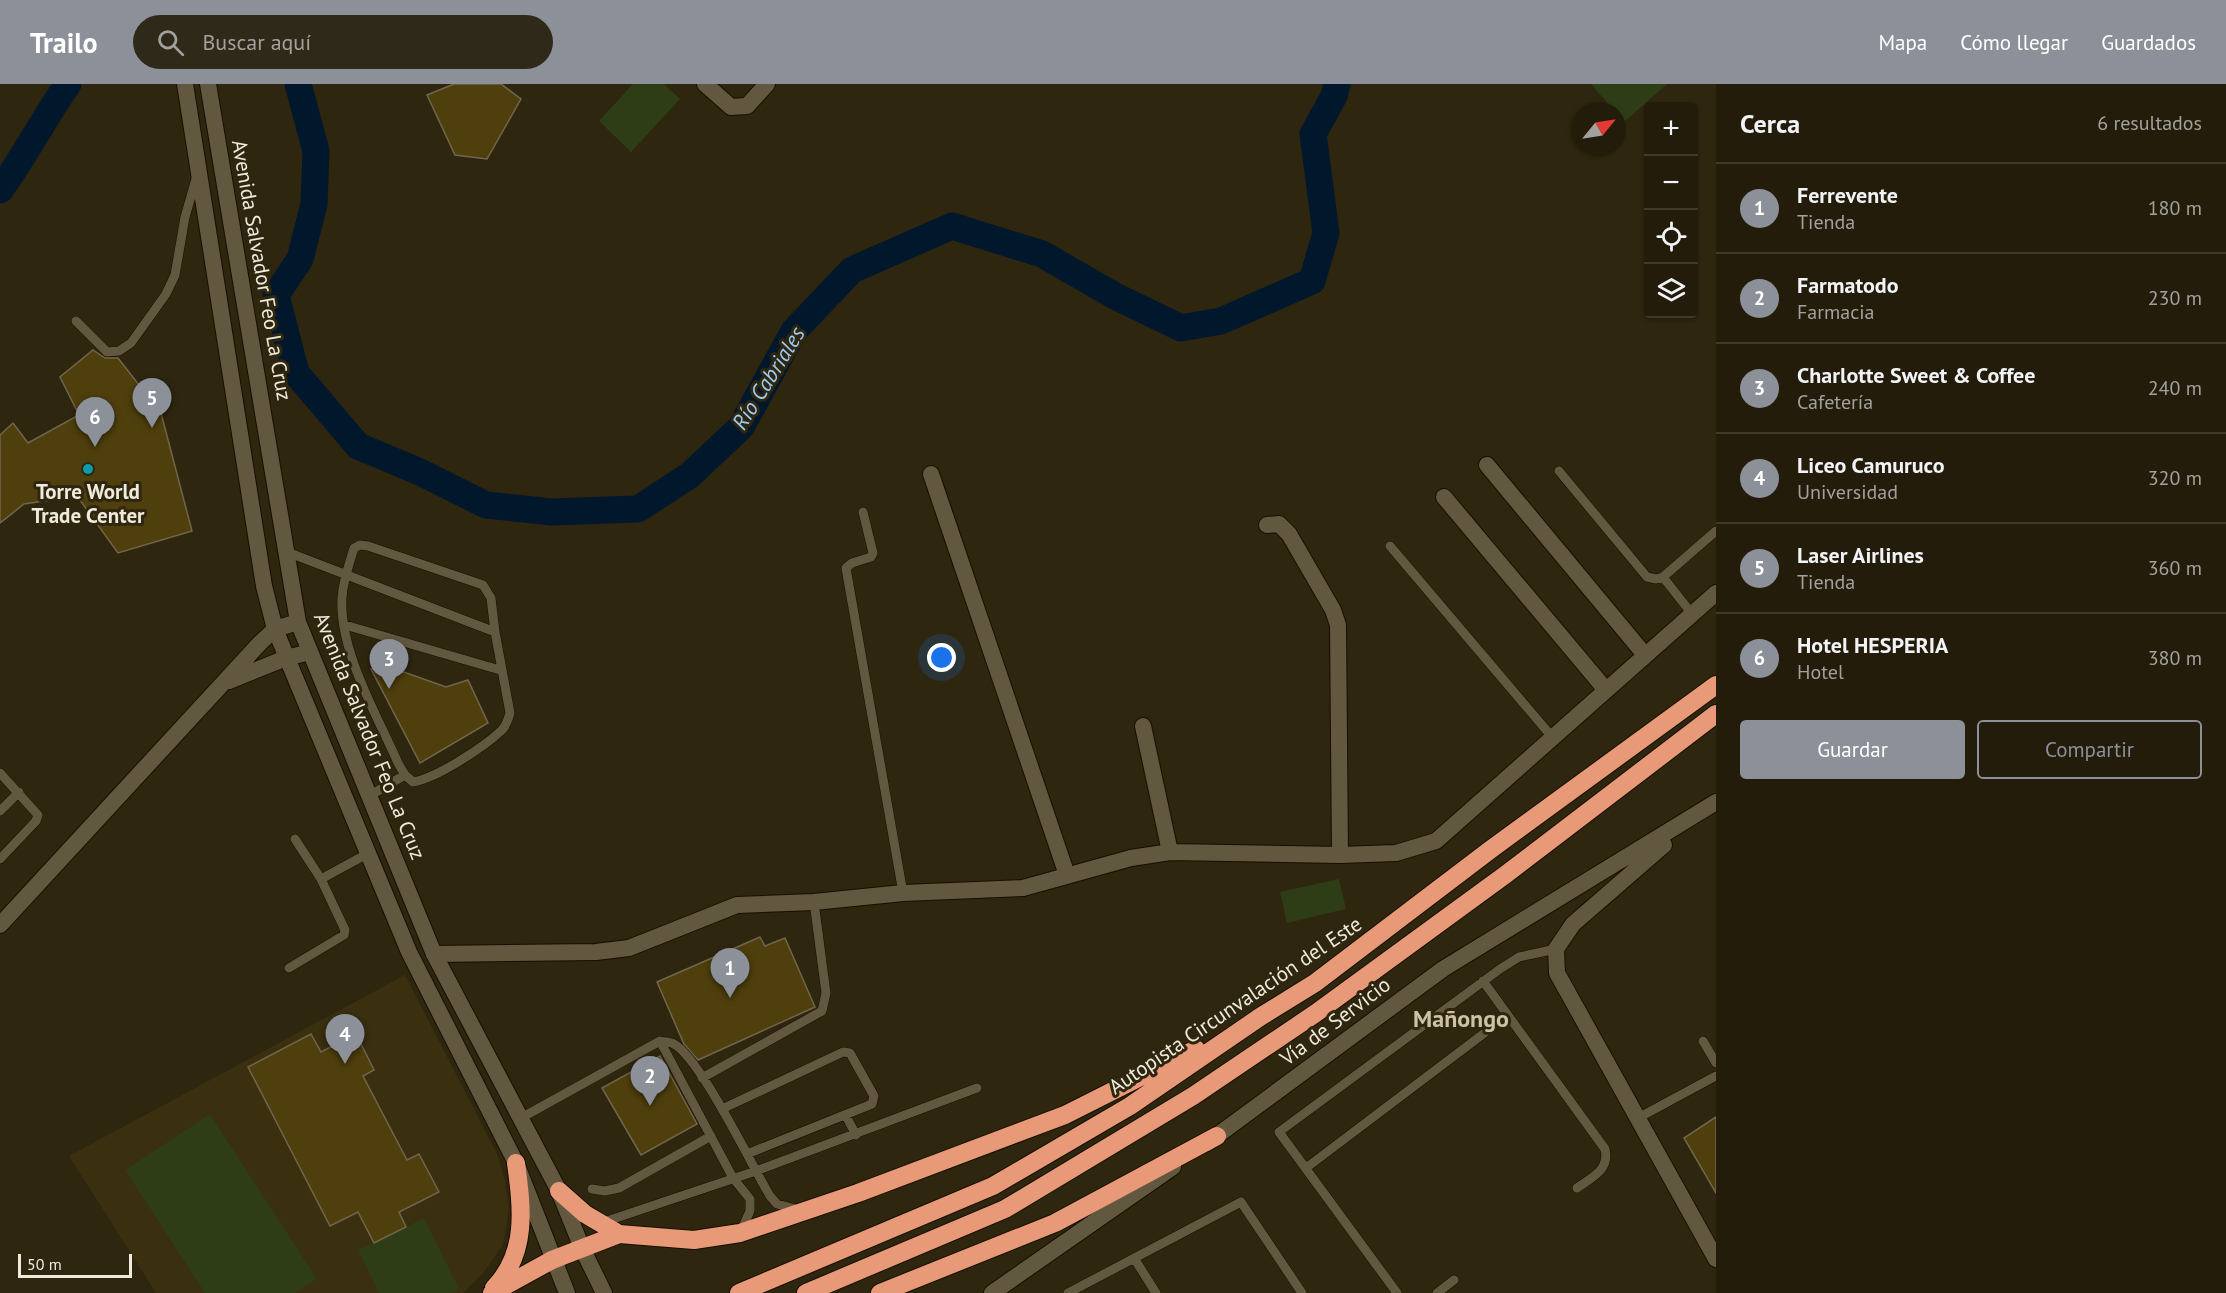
<!DOCTYPE html>
<html lang="es">
<meta charset="utf-8">
<style>
:root{--surface:#231c0b;--page:#2f2919;--text:#f1f3f6;--muted:#a3a19d;--line:#403a2c;--accent:#8c9099}
body{margin:0;font-family:"PT Sans",sans-serif;background:var(--page);color:var(--text)}
.controls{position:absolute;right:18px;top:18px;display:grid;overflow:hidden;border-radius:6px;box-shadow:0 2px 4px #0004}
.controls button{width:54px;height:54px;display:grid;place-items:center;padding:0;border:0;border-bottom:2px solid var(--line);background:var(--surface);color:var(--text);font:30px sans-serif}
.compass{position:absolute;left:1572px;top:18px;width:54px;height:54px;border-radius:50%;background:var(--surface);box-shadow:0 2px 4px #0004;rotate:60deg}
.scale{position:absolute;left:18px;bottom:15px;width:114px;box-sizing:border-box;padding-left:6px;border:3px solid #efeadc;border-top:0;font-size:16px;line-height:21px;white-space:nowrap;color:#efeadc;-webkit-text-stroke:4px #2f260f;paint-order:stroke}
.you{position:absolute;left:942px;top:574px;width:21px;height:21px;margin:-15px;border:4px solid #fff;border-radius:50%;background:#1a73e8;box-shadow:0 0 0 9px #1a73e833}
.badge{display:grid;place-items:center;width:39px;height:39px;border-radius:50%;background:var(--accent);color:#fff;font-size:20px;font-weight:700}
.pin{position:absolute;translate:-50% -50px;filter:drop-shadow(0 2px 3px #0008)}
.pin::after{content:'';position:absolute;top:32px;width:21px;height:18px;background:inherit;clip-path:polygon(0 0,100% 0,50% 100%)}
.list{margin:0;padding:0;list-style:none}
h2{display:flex;justify-content:space-between;align-items:center;height:78px;margin:0;padding:0 24px;font-size:26px}
h2 small{font-size:20px;font-weight:400;color:var(--muted)}
.list li{display:grid;grid-template-columns:39px 1fr auto;gap:18px;align-items:center;box-sizing:border-box;height:90px;padding:0 24px;border-top:2px solid var(--line)}
.list b{display:block;font-size:22px;white-space:nowrap}
.list p{margin:0;font-size:20px;white-space:nowrap;color:var(--muted)}
.list em{font-size:20px;font-style:normal;color:var(--muted)}
.actions{display:flex;gap:12px;padding:18px 24px}
.actions a{flex:1;padding:14px 0;border:2px solid var(--accent);border-radius:6px;text-align:center;font-size:21px;color:var(--accent)}
.actions .main{background:var(--accent);color:#fff}
.icon{flex:none;width:33px;height:33px;fill:none;stroke:currentColor;stroke-width:2;stroke-linecap:round;stroke-linejoin:round}
.map{position:relative;flex:none;width:1716px;height:1209px;overflow:hidden}
header{display:flex;align-items:center;gap:36px;box-sizing:border-box;height:84px;padding:0 30px;background:var(--accent);color:#fff}
header strong{font-size:28px}
nav{display:flex;gap:33px;margin-inline-start:auto;font-size:21px}
.search{width:420px;height:54px;background:var(--page);display:flex;align-items:center;gap:15px;box-sizing:border-box;padding:0 21px;border-radius:33px;color:var(--muted);font-size:22px}
main{display:flex}
aside{flex:1;background:var(--surface)}
.map>svg:first-child{display:block}
.built{fill:#3a2f0f}
.green{fill:#2e3d15}
.lines{fill:none;stroke-linecap:round;stroke-linejoin:round}
.river{stroke:#00172c;stroke-width:27}
.building{fill:#4f3f0d;stroke:#70664d;stroke-width:1.5}
.service-casing{stroke:#170f00;stroke-width:10}
.minor-casing{stroke:#170f00;stroke-width:18}
.tertiary-casing{stroke:#170f00;stroke-width:18}
.motorway-casing{stroke:#170f00;stroke-width:20}
.service{stroke:#62583f;stroke-width:9}
.minor{stroke:#62583f;stroke-width:16}
.tertiary{stroke:#62583f;stroke-width:16}
.motorway{stroke:#e79978;stroke-width:18}
.culture-dot{fill:#0f9aa8;stroke:#2f260f;stroke-width:2}
.labels{text-anchor:middle;dominant-baseline:central;stroke-width:6;stroke-linejoin:round;paint-order:stroke}
.street-label{font-size:21px;fill:#efeadc;stroke:#2f260f}
.poi-label{font-size:21px;font-weight:bold;fill:#efeadc;stroke:#2f260f}
.water-label{font-size:22px;font-style:italic;fill:#9bcdf7;stroke:#2f260f}
.quarter-label{font-size:24px;font-weight:bold;fill:#cdc2a6;stroke:#2f260f}
</style>
<header>
<strong>Trailo</strong>
<div class="search"><svg class="icon" aria-label="search" viewBox="0 0 24 24"><circle cx="10" cy="10" r="6"/><path d="M15 15l6 6"/></svg>Buscar aquí</div>
<nav><a>Mapa</a><a>Cómo llegar</a><a>Guardados</a></nav>
</header>
<main>
<div class="map">
<svg width="1716" height="1209" viewBox="0 0 1716 1209">
<rect width="100%" height="100%" fill="#2f260f"/>
<!-- built -->
<path class="built" d="M405,891L497,1070L505,1096L509,1125L503,1161L484,1188L463,1209H156L69,1072Z"/>
<!-- green -->
<path class="green" d="M633,0H664L680,15L631,68L599,37Z
M1591,0H1667L1624,38Z
M1339,795L1346,825L1287,839L1280,808Z
M210,1030L317,1195L295,1209H205L125,1086Z
M424,1134L459,1205L451,1209H379L358,1166Z"/>
<g class="lines">
<!-- river -->
<path class="river" d="M298,0L316,67L314,120L300,175L276,211L296,289L358,362L420,388L486,421L552,428L638,425L690,391L741,343L794,247L852,186L952,142L1042,170L1115,212L1181,244L1221,237L1312,197L1326,149L1313,50L1334,12L1337,0
M0,106C25,72 44,34 68,0"/>
</g>
<!-- building -->
<path class="building" d="M454,0H501L521,15L487,75L455,71L427,11Z
M93,266L105,274H118L161,329L192,447L118,469L77,412L24,420L0,439V351L13,339L28,359L79,331L60,293Z
M381,580L446,603L468,596L488,639L420,679L371,585Z
M760,853L765,862L785,854L815,923L698,976L684,960L657,898Z
M311,950L321,968L356,950L374,986L363,992L407,1076L419,1070L439,1108L399,1128L406,1143L374,1159L358,1128L330,1142L248,983Z
M660,972L697,1040L641,1071L602,1004Z
M1716,1033V1109L1684,1054Z"/>
<g class="lines">
<!-- service casing -->
<g class="service-casing">
<path id="service" d="M76,237L107,268L119,267L131,259L166,210L175,191L185,133L196,95
M1559,387L1647,493L1656,495L1663,493L1716,447
M863,428L873,469L871,473L852,479L846,484L903,809
M1390,462L1553,654
M287,468L495,548L491,514L483,501L368,462L360,461L354,464C349,481 343,496 342,514C339,567 377,631 398,679L405,691L413,698C437,694 484,663 502,646C507,641 508,635 510,629L495,548
M1663,493L1692,530
M345,541L500,586
M0,689L38,731L36,737L0,775
M369,712L405,691
M0,727L19,708
M295,755L321,795
M289,884L344,851L345,846L321,795L367,770
M1483,897L1605,1065C1610,1086 1592,1093 1577,1104
M660,957L733,1094L750,1115V1127L741,1147
M1703,957L1716,979
M702,994L822,927L826,909L814,818
M722,1025L843,968L850,969L874,1012L872,1020L747,1070
M846,1032L856,1051
M521,1034L660,957C664,958 670,958 674,960C700,974 752,1082 770,1112L777,1120L799,1126
M1638,1034L1716,992
M1306,1084L1507,932
M592,1105L605,1107L619,1104L711,1052
M601,1139L756,1087L977,1004
M1134,1174L1156,1209
M1068,1209L1241,1118L1302,1209
M1397,1209L1279,1048L1500,885L1519,873L1556,865
M1437,1209L1454,1196"/>
</g>
<!-- minor casing -->
<g class="minor-casing">
<path id="minor" d="M705,0L731,23L747,22L767,0
M1487,381L1645,571
M931,390L1067,791
M1444,413L1606,606
M1267,441L1279,440L1289,450L1333,526L1338,541L1340,771
M229,597L286,574L310,568
M1143,642L1170,768
M1664,761L1573,840L1556,865L1557,889L1716,1175
M0,841L260,559L275,545L298,538
M434,870L596,868L629,864L737,821L814,818L903,809L1023,804L1131,774L1170,768L1340,771L1396,769L1436,757L1716,509
M1207,1059L1443,885L1716,718
M992,1209L1173,1083"/>
</g>
<!-- tertiary casing -->
<g class="tertiary-casing">
<path id="tertiary" d="M185,0L264,502L275,545L409,868L516,1079L567,1209
M208,0L298,538L434,870L559,1107L582,1164L604,1209"/>
</g>
<!-- motorway casing -->
<g class="motorway-casing">
<path id="motorway" d="M559,1107L585,1130L619,1150L694,1156L740,1149L858,1109L1065,1031L1196,965
M494,1204C528,1169 522,1124 516,1079
M492,1209L552,1176L619,1150
M739,1209L993,1102L1130,1022L1260,933L1315,899L1490,766L1716,601
M806,1209L1005,1125L1193,1012L1316,929L1505,791L1716,630
M880,1209L1055,1139L1217,1052"/>
</g>
<!-- service -->
<use href="#service" class="service"/>
<!-- minor -->
<use href="#minor" class="minor"/>
<!-- tertiary -->
<use href="#tertiary" class="tertiary"/>
<!-- motorway -->
<use href="#motorway" class="motorway"/>
</g>
<!-- markers -->
<circle class="culture-dot" cx="88" cy="385" r="6"/>
<g class="labels">
<!-- street labels -->
<g class="street-label">
<text transform="translate(262 186) rotate(80)">Avenida Salvador Feo La Cruz</text>
<text transform="translate(370 652) rotate(68)">Avenida Salvador Feo La Cruz</text>
<text transform="translate(1235 921) rotate(-34)">Autopista Circunvalación del Este</text>
<text transform="translate(1335 937) rotate(-37)">Vía de Servicio</text>
</g>
<!-- poi labels -->
<g class="poi-label">
<text x="88" y="407">Torre World<tspan x="88" dy="24">Trade Center</tspan></text>
</g>
<!-- water labels -->
<g class="water-label">
<text transform="translate(768 294) rotate(-58)">Río Cabriales</text>
</g>
<!-- quarter labels -->
<g class="quarter-label">
<text x="1461" y="934">Mañongo</text>
</g>
</g>
</svg>
<div class="controls">
<button>+</button>
<button>−</button>
<button><svg class="icon" aria-label="locate" viewBox="0 0 24 24"><circle cx="12" cy="12" r="6"/><path d="M12 2v4M12 18v4M2 12h4M18 12h4"/></svg></button>
<button><svg class="icon" aria-label="layers" viewBox="0 0 24 24"><path d="M12 4l9 5-9 5-9-5zM3 14l9 5 9-5"/></svg></button>
</div>
<svg class="compass" viewBox="-18 -18 36 36"><path d="M0-13l5 13h-10z" fill="#e53935"/><path d="M0 13l5-13h-10z" fill="#a3a19d"/></svg>
<div class="scale">50 m</div>
<div class="you"></div>
<div class="pin badge" style="left:730px;top:914px">1</div>
<div class="pin badge" style="left:650px;top:1022px">2</div>
<div class="pin badge" style="left:389px;top:605px">3</div>
<div class="pin badge" style="left:345px;top:980px">4</div>
<div class="pin badge" style="left:152px;top:344px">5</div>
<div class="pin badge" style="left:95px;top:363px">6</div>
</div>
<aside>
<h2>Cerca<small>6 resultados</small></h2>
<ul class="list">
<li><span class="badge">1</span><div><b>Ferrevente</b><p>Tienda</p></div><em>180 m</em></li>
<li><span class="badge">2</span><div><b>Farmatodo</b><p>Farmacia</p></div><em>230 m</em></li>
<li><span class="badge">3</span><div><b>Charlotte Sweet &amp; Coffee</b><p>Cafetería</p></div><em>240 m</em></li>
<li><span class="badge">4</span><div><b>Liceo Camuruco</b><p>Universidad</p></div><em>320 m</em></li>
<li><span class="badge">5</span><div><b>Laser Airlines</b><p>Tienda</p></div><em>360 m</em></li>
<li><span class="badge">6</span><div><b>Hotel HESPERIA</b><p>Hotel</p></div><em>380 m</em></li>
</ul>
<div class="actions"><a class="main">Guardar</a><a>Compartir</a></div>
</aside>
</main>
